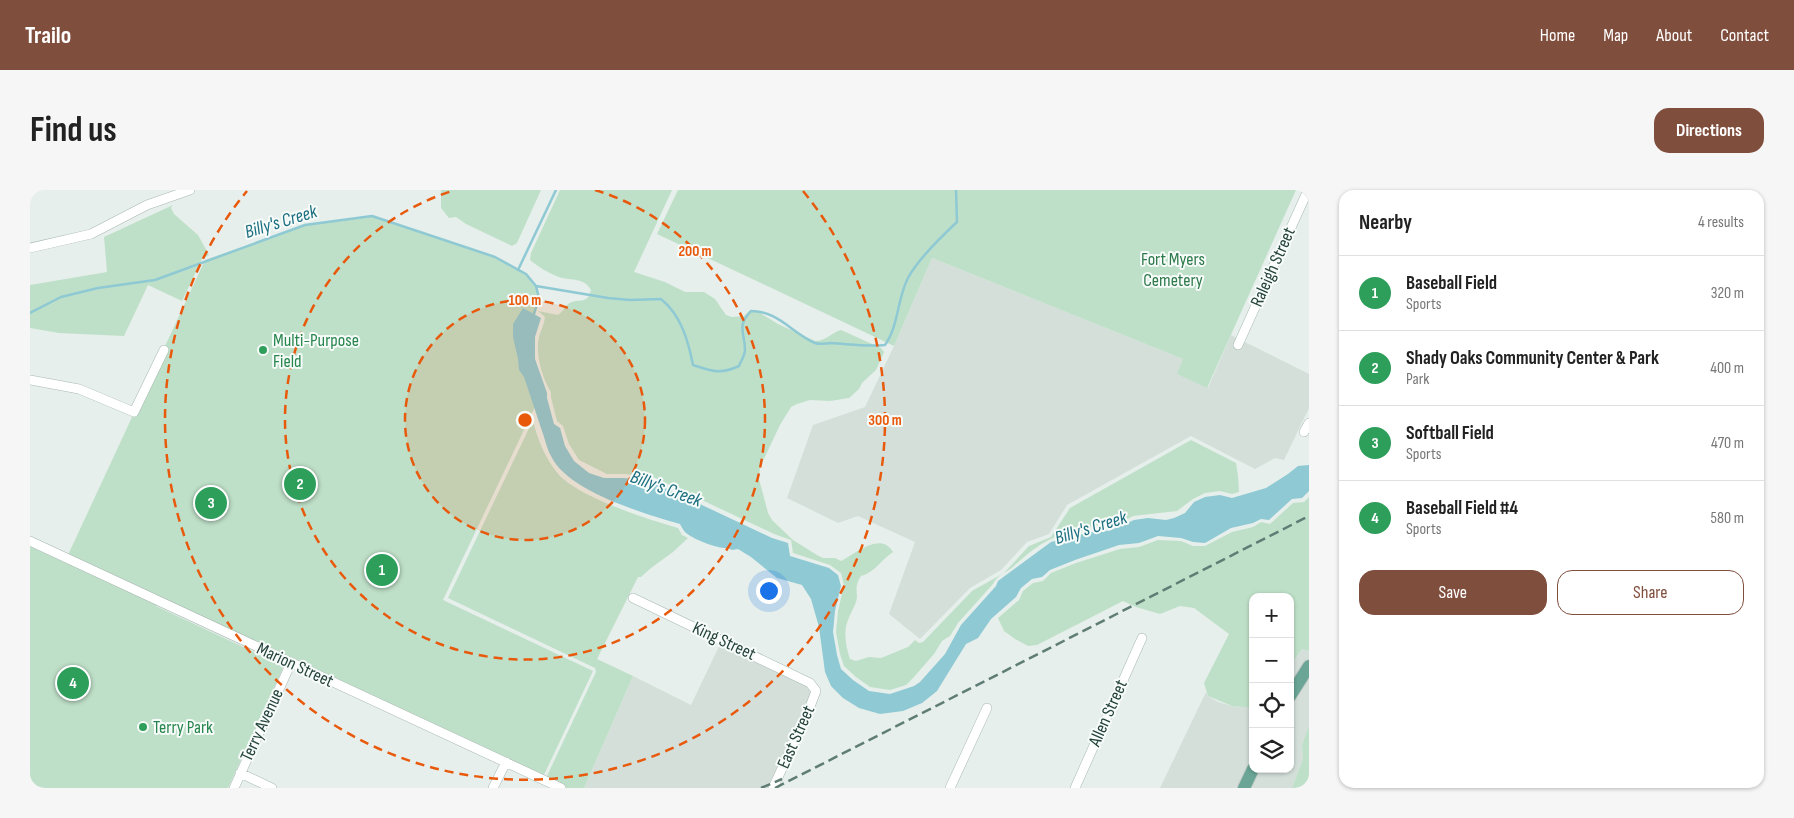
<!DOCTYPE html>
<meta charset="utf-8">
<style>
:root{--surface:#fff;--page:#f6f6f6;--text:#222;--muted:#767676;--line:#e0e0e0;--accent:#804e3d}
body{margin:0;font-family:"Sofia Sans Condensed",sans-serif;background:var(--page);color:var(--text)}
.controls{position:absolute;right:15px;bottom:15px;display:grid;overflow:hidden;border-radius:10px;box-shadow:0 1px 4px #0004}
.controls button{width:45px;height:45px;display:grid;place-items:center;padding:0;border:0;border-bottom:1px solid var(--line);background:var(--surface);color:var(--text);font:25px sans-serif}
.you{position:absolute;left:738px;top:400px;width:18px;height:18px;margin:-12px;border:4px solid #fff;border-radius:50%;background:#1a73e8;box-shadow:0 0 0 8px #1a73e833}
.badge{display:grid;place-items:center;width:32px;height:32px;border-radius:50%;background:var(--accent);color:#fff;font-size:16px;font-weight:700}
.pin{position:absolute;translate:-50% -50%;border:2px solid #fff;box-shadow:0 1px 5px #0006}
.list{margin:0;padding:0;list-style:none}
h2{display:flex;justify-content:space-between;align-items:center;height:65px;margin:0;padding:0 20px;font-size:21px}
h2 small{font-size:16px;font-weight:400;color:var(--muted)}
.list li{display:grid;grid-template-columns:32px 1fr auto;gap:15px;align-items:center;box-sizing:border-box;height:75px;padding:0 20px;border-top:1px solid var(--line)}
.list b{display:block;font-size:19px;white-space:nowrap}
.list p{margin:0;font-size:16px;white-space:nowrap;color:var(--muted)}
.list em{font-size:16px;font-style:normal;color:var(--muted)}
.actions{display:flex;gap:10px;padding:15px 20px}
.actions a{flex:1;padding:11px 0;border:1px solid var(--accent);border-radius:15px;text-align:center;font-size:18px;color:var(--accent)}
.actions .main{background:var(--accent);color:#fff}
.icon{flex:none;width:28px;height:28px;fill:none;stroke:currentColor;stroke-width:2;stroke-linecap:round;stroke-linejoin:round}
.map{position:relative;flex:none;width:1279px;height:598px;overflow:hidden;border-radius:15px}
header{display:flex;align-items:center;gap:30px;box-sizing:border-box;height:70px;padding:0 25px;background:var(--accent);color:#fff}
header strong{font-size:24px}
nav{display:flex;gap:28px;margin-inline-start:auto;font-size:18px}
.intro{display:flex;align-items:center;justify-content:space-between;box-sizing:border-box;height:120px;padding:0 30px}
h1{margin:0;font-size:35px}
.button{padding:12px 22px;border-radius:15px;background:var(--accent);color:#fff;font-size:18px;font-weight:700}
main{display:flex;gap:30px;padding:0 30px}
aside{flex:1;background:var(--surface);border-radius:15px;box-shadow:0 1px 4px #0004}
.map>svg:first-child{display:block}
.built{fill:#d4dfda}
.green{fill:#bfe0c8}
.water{fill:#8ec9d4}
.lines{fill:none;stroke-linecap:round;stroke-linejoin:round}
.stream{stroke:#8ec9d4;stroke-width:2.5}
.street-casing{stroke:#a8b8b2;stroke-width:10}
.primary-casing{stroke:#c2cac8;stroke-width:14}
.street{stroke:#fff;stroke-width:9}
.primary{stroke:#6aa596;stroke-width:12}
.rail{stroke:#5f7d75;stroke-width:2.5;stroke-dasharray:10 5;stroke-linecap:butt}
.ring{fill:none;stroke:#e8590c;stroke-width:2.5;stroke-dasharray:9 6}
.leisure-dot{fill:#2e9e5b;stroke:#f7fbf9;stroke-width:2}
.labels{text-anchor:middle;dominant-baseline:central;stroke-width:4;stroke-linejoin:round;paint-order:stroke}
.park-label{font-size:18px;fill:#2d7a4b;stroke:#f7fbf9}
.street-label{font-size:18px;fill:#24423a;stroke:#f7fbf9}
.leisure-label{font-size:18px;fill:#27864d;stroke:#f7fbf9;text-anchor:start}
.water-label{font-size:19px;font-style:italic;fill:#1c6f80;stroke:#f7fbf9}
.centre{fill:#e8590c;stroke:#f7fbf9;stroke-width:2.5}
.ring-label{font-size:15px;text-anchor:middle;font-weight:bold;fill:#e8590c;stroke:#f7fbf9;stroke-width:4;stroke-linejoin:round;paint-order:stroke}
</style>
<header>
<strong>Trailo</strong>
<nav><a>Home</a><a>Map</a><a>About</a><a>Contact</a></nav>
</header>
<div class="intro"><h1>Find us</h1><a class="button">Directions</a></div>
<main>
<div class="map">
<svg width="1279" height="598" viewBox="0 0 1279 598">
<rect width="100%" height="100%" fill="#e6efeb"/>
<!-- built -->
<path class="built" d="M902,68L1153,169L1178,198L1201,145L1279,184V218L1254,270L1245,268L1225,279L1161,246L1037,315L1019,344L997,352L971,380L940,398L890,449L859,424L885,352L828,326L808,333L757,308L783,235L835,217L864,156Z
M692,450L787,496L738,598H554L603,486L661,515Z
M1272,459L1279,461V469L1260,498V476Z
M1279,484V535L1272,555L1273,569L1262,598H1218L1228,579H1260V515Z
M1176,502L1178,506L1188,512L1202,516L1223,518V571L1209,598H1130Z"/>
<!-- green -->
<path class="green" d="M411,0H511L487,53L482,56L436,34L426,27L419,28L411,18Z
M530,0H642L604,82L635,92L655,102H674L685,109L696,125L702,127L714,126L719,121L725,120L748,134L785,151C796,151 801,143 811,140L851,158L854,162L846,180L832,193L829,199L819,208L800,211L780,210L767,214L761,217L750,235L730,277L729,289L733,304L738,323L742,330L763,350L787,365L793,368H805L811,371C826,363 851,341 863,362C851,370 844,383 831,386C823,398 829,402 826,412C824,418 820,424 818,430C813,442 816,457 820,469L826,471L839,467L851,468L878,457L885,450L889,453L893,452L942,401L974,383L999,356L1021,347L1040,318L1161,250L1206,273L1208,286L1209,302L1202,304L1190,301L1175,303L1163,309L1147,321L1103,326L1094,331L1089,330L1048,342C1025,341 1000,361 984,376C976,383 967,385 963,394L928,433L920,446L912,451L904,464L883,488L876,495L860,500L840,497L826,487L814,476L810,464L806,442L808,421L814,395L811,383L800,375L763,363L761,350L744,344L623,287L595,284H577L549,270L539,254L533,236L527,231L521,207V202C512,188 505,163 509,147C511,140 514,135 515,127L508,121L528,125C532,122 534,119 537,115C547,106 557,117 561,100C554,87 541,91 529,87C519,83 508,77 500,70L501,63Z
M648,0H1266L1177,198L1147,184L1153,169L902,68L864,156L627,44Z
M143,15L141,18L144,24L168,45L179,65L172,69L152,111L118,95L94,146L29,143L0,138V95L77,82L74,47Z
M342,26L465,67L496,84L506,96L509,108L500,132L497,146L512,202L413,410L563,481L513,587L38,365L175,70L275,35Z
M503,230C507,249 516,270 529,285C551,308 617,329 648,338L652,345L658,348L643,362L621,378L611,387H608L567,469L603,486L554,598H530L516,588L566,482L565,478L418,408Z
M1279,307V461L1272,459L1260,476V407H1223V518L1202,516L1178,506L1174,493L1199,444L1164,418L1150,416L1130,424L1106,417L1093,411L1007,455L998,456L985,449L974,441L968,428L989,410L993,401L1003,393L1013,391L1021,383L1046,373L1090,359L1109,357L1128,350L1151,351L1163,356H1175L1202,342L1223,337L1231,332L1240,334L1263,313L1274,312Z
M0,353L128,412L126,416L254,476L198,598H0Z
M1279,535V598H1262L1273,569L1272,555Z"/>
<!-- water -->
<path class="water" d="M493,118L511,128L505,147V169L517,203V208L524,234L530,238L535,256L544,271L559,283L574,288H594L621,291L742,348L758,353L760,366L799,378L808,385L811,396L805,421L803,442L807,465L811,479L823,490L839,501L860,504L884,496L890,492L915,464L931,435L966,396L968,391L1021,352L1069,340L1079,341L1104,330L1118,328L1136,330L1144,328L1155,323L1164,312L1175,307L1190,305L1202,308L1236,298L1258,284L1268,276L1279,275V301L1272,308L1262,309L1239,330L1231,329L1223,333L1201,338L1175,353L1163,352L1151,348L1128,346L1109,353L1089,355L1045,370L1020,380L1012,387L1002,389L991,398L986,407L961,429L948,448L936,454L907,501L892,513L873,521L850,524L829,518L813,508L801,496L795,482L789,437L781,409L772,395L747,388L721,367L708,359L702,360L698,358C688,359 662,349 655,342C654,341 651,336 650,334C615,324 537,301 521,266C517,259 515,249 512,241C506,223 500,205 494,187L489,180L488,169L483,147V134Z"/>
<g class="lines">
<!-- stream -->
<path class="stream" d="M488,80L526,0
M506,96L578,108L600,110L631,109C651,125 658,150 663,175C682,181 690,185 709,176C711,171 715,165 715,160C715,142 706,137 721,121C748,121 762,143 785,153C790,155 796,153 801,153C819,154 836,157 855,155C869,135 867,109 878,88C887,71 912,46 927,32L926,0
M0,123L31,107L68,98L125,90L275,35L342,26L465,67L496,84L506,96L509,108L503,127"/>
<!-- street casing -->
<g class="street-casing">
<path id="street" d="M0,58L61,44L117,15L160,0
M1208,155L1278,0
M0,190L49,199L104,222L134,160
M1274,242L1279,233
M0,351L531,598
M603,408L780,493L786,501L778,522L743,598
M210,583L242,598
M204,598L261,473
M463,598L476,572
M920,598L957,518
M1045,598L1112,448"/>
</g>
<!-- primary casing -->
<g class="primary-casing">
<path id="primary" d="M1260,506L1279,476
M1214,598L1223,579"/>
</g>
<!-- street -->
<use href="#street" class="street"/>
<!-- primary -->
<use href="#primary" class="primary"/>
<!-- rail -->
<path class="rail" d="M731,598L752,589
M745,598L1279,326"/>
</g>
<!-- distance rings -->
<circle cx="495" cy="230" r="120" fill="#e8590c" fill-opacity=".12"/>
<g class="ring">
<circle cx="495" cy="230" r="120"/>
<path d="M565 0A240 240 0 1 1 425 0"/>
<path d="M773 1A360 360 0 1 1 217 1"/>
</g>
<!-- markers -->
<g class="leisure-dot">
<circle cx="233" cy="160" r="5"/>
<circle cx="113" cy="537" r="5"/>
</g>
<g class="labels">
<!-- park labels -->
<g class="park-label">
<text x="1143" y="69">Fort Myers<tspan x="1143" dy="21">Cemetery</tspan></text>
</g>
<!-- street labels -->
<g class="street-label">
<text transform="translate(1243 77) rotate(-66)">Raleigh Street</text>
<text transform="translate(694 451) rotate(25)">King Street</text>
<text transform="translate(265 475) rotate(25)">Marion Street</text>
<text transform="translate(1078 523) rotate(-66)">Allen Street</text>
<text transform="translate(232 535) rotate(-65)">Terry Avenue</text>
<text transform="translate(766 547) rotate(-66)">East Street</text>
</g>
<!-- leisure labels -->
<g class="leisure-label">
<text x="243" y="150">Multi-Purpose<tspan x="243" dy="21">Field</tspan></text>
<text x="123" y="537">Terry Park</text>
</g>
<!-- water labels -->
<g class="water-label">
<text transform="translate(251 32) rotate(-17)">Billy's Creek</text>
<text transform="translate(636 299) rotate(20)">Billy's Creek</text>
<text transform="translate(1061 338) rotate(-17)">Billy's Creek</text>
</g>
</g>
<circle cx="495" cy="230" r="8" class="centre"/>
<g class="ring-label">
<text x="665" y="66">200 m</text>
<text x="495" y="115">100 m</text>
<text x="855" y="235">300 m</text>
</g>
</svg>
<div class="controls">
<button>+</button>
<button>−</button>
<button><svg class="icon" aria-label="locate" viewBox="0 0 24 24"><circle cx="12" cy="12" r="6"/><path d="M12 2v4M12 18v4M2 12h4M18 12h4"/></svg></button>
<button><svg class="icon" aria-label="layers" viewBox="0 0 24 24"><path d="M12 4l9 5-9 5-9-5zM3 14l9 5 9-5"/></svg></button>
</div>
<div class="you"></div>
<div class="pin badge" style="left:352px;top:380px;background:#2e9e5b">1</div>
<div class="pin badge" style="left:270px;top:294px;background:#2e9e5b">2</div>
<div class="pin badge" style="left:181px;top:313px;background:#2e9e5b">3</div>
<div class="pin badge" style="left:43px;top:493px;background:#2e9e5b">4</div>
</div>
<aside>
<h2>Nearby<small>4 results</small></h2>
<ul class="list">
<li><span class="badge" style="background:#2e9e5b">1</span><div><b>Baseball Field</b><p>Sports</p></div><em>320 m</em></li>
<li><span class="badge" style="background:#2e9e5b">2</span><div><b>Shady Oaks Community Center &amp; Park</b><p>Park</p></div><em>400 m</em></li>
<li><span class="badge" style="background:#2e9e5b">3</span><div><b>Softball Field</b><p>Sports</p></div><em>470 m</em></li>
<li><span class="badge" style="background:#2e9e5b">4</span><div><b>Baseball Field #4</b><p>Sports</p></div><em>580 m</em></li>
</ul>
<div class="actions"><a class="main">Save</a><a>Share</a></div>
</aside>
</main>
